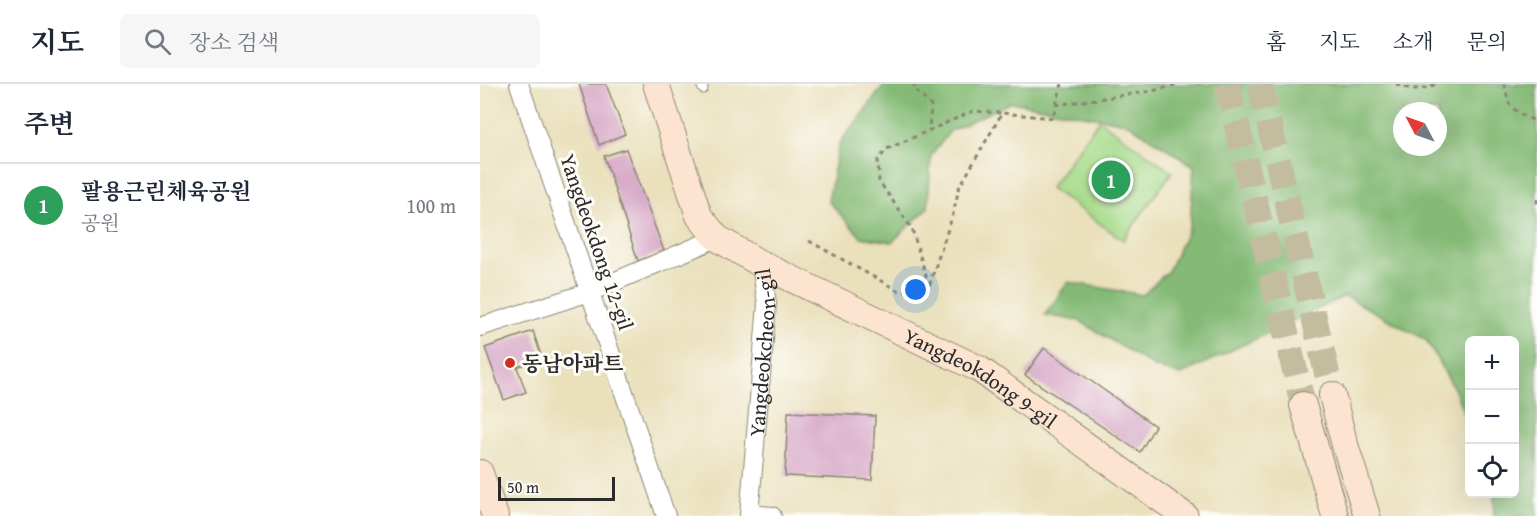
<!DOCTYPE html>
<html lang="ko">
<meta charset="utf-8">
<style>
:root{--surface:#fff;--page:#f6f6f7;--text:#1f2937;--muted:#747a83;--line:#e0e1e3;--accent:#c8321e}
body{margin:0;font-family:"Gentium Book Plus","Noto Serif KR",serif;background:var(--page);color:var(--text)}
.controls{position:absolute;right:18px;bottom:18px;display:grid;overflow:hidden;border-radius:9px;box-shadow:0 6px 24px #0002}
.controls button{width:54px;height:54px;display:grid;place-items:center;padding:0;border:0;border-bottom:2px solid var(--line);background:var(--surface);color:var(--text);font:30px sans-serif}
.compass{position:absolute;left:913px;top:18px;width:54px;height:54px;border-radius:50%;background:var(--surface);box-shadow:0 6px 24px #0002;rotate:311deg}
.scale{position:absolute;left:18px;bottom:15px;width:117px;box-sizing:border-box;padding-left:6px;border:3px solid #2b2b2b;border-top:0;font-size:16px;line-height:21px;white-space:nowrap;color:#2b2b2b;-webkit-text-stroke:4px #fdfcf7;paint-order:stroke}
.you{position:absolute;left:436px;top:206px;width:21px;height:21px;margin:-15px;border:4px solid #fff;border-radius:50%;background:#1a73e8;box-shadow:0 0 0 9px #1a73e833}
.badge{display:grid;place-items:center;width:39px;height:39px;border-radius:50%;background:var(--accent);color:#fff;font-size:20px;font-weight:700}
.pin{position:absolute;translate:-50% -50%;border:3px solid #fff;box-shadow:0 2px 6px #0006}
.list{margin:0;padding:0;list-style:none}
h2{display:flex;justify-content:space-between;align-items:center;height:78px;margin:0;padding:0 24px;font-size:26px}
h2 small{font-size:20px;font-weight:400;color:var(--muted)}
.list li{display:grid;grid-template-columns:39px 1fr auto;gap:18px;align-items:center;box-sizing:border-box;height:84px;padding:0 24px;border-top:2px solid var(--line)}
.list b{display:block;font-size:22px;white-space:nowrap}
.list p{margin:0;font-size:20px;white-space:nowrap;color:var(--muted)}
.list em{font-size:20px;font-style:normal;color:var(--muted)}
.icon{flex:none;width:33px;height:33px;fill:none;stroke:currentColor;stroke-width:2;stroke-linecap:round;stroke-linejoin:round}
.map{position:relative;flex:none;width:1057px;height:432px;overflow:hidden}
header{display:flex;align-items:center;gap:36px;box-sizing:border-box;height:84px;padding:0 30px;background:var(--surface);border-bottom:2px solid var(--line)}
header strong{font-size:28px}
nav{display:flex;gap:33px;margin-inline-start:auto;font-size:21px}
.search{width:420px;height:54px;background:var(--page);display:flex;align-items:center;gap:15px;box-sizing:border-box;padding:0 21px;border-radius:9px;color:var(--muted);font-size:22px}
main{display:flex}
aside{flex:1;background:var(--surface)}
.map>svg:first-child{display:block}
.green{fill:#a6da89;stroke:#68825a;stroke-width:1.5}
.forest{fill:#84ba75;stroke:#587250;stroke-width:1.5;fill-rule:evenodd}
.building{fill:#d7a8c8}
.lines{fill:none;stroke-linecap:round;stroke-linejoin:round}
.secondary-tunnel{stroke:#c4bc9f;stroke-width:26;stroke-dasharray:26 13;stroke-linecap:butt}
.lane-casing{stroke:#8a8674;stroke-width:11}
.street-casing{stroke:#8a8674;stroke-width:20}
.secondary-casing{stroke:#8a8674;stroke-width:28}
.path{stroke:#8a8674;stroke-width:3;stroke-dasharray:4.5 4.5;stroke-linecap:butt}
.lane{stroke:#fff;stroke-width:9}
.street{stroke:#fff;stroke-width:18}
.secondary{stroke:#fde4d1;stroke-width:26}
.poi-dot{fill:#c8321e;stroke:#fdfcf7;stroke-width:2}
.labels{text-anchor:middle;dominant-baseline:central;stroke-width:6;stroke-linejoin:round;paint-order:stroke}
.street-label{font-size:21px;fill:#2b2b2b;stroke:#fdfcf7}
.poi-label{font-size:21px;font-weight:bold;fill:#2b2b2b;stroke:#fdfcf7;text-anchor:start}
</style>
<header>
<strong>지도</strong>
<div class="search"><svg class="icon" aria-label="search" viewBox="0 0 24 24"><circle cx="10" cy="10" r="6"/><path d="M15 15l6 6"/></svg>장소 검색</div>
<nav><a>홈</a><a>지도</a><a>소개</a><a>문의</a></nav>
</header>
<main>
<aside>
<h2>주변<small></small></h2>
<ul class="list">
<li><span class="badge" style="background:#2e9e5b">1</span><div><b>팔용근린체육공원</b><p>공원</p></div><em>100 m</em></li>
</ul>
</aside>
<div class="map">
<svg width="1057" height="432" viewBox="0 0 1057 432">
<rect width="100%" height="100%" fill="#fdfcf7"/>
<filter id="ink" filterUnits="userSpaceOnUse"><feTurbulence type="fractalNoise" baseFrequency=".0167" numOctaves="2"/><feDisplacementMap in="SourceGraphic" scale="12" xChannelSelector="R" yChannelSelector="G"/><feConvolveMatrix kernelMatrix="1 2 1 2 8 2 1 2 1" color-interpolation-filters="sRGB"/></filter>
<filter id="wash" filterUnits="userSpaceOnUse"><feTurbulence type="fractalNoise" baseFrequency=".008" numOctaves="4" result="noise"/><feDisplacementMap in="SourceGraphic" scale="24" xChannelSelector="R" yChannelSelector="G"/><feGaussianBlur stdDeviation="1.35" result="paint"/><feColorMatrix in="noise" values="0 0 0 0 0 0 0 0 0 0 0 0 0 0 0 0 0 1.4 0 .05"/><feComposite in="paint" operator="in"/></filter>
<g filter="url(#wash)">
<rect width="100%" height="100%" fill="#eae0bc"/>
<!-- green -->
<path class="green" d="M619,36L692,88L643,156L570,104Z"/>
<!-- forest -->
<path class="forest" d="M405,0H1057V432H1014V410H1034V256H990L989,344L975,306L946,256L865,212L700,291L673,282L600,237L565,231L588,198L663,211L688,187L710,142L714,82L647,39L531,18L470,47L451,72L448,124L412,158L381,153L348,117L359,60ZM922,27H958V63H922Z"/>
<g id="blocks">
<!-- building -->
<path class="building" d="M99,0H126L145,50L119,61Z
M146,65L184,167L158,177L124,72Z
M53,247L62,274L37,283L46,308L24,316L5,264Z
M564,264L675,342L660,368L545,291Z
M308,328L395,332L392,396L305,392Z"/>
</g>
</g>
<g filter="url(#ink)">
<use href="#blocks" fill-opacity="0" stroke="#8a8674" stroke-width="1.5"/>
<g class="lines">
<!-- secondary-tunnel -->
<path class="secondary-tunnel" d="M747,0L823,321
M780,0L852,311"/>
<!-- lane casing -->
<g class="lane-casing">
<path id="lane" d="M221,0L223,5"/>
</g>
<!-- street casing -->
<g class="street-casing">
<g id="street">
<path d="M39,0L186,432"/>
<path d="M0,243L110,208L237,154"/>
<path d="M269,430L292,432"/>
<path id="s1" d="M269,432L287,220L281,180"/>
</g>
</g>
<!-- secondary casing -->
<g class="secondary-casing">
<g id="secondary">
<path id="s2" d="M176,0L219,132L237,154L281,180L499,285L705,432"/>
<path d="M852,311L863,354L887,432"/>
<path d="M823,321L855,432"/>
<path d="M0,389L15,432"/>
</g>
</g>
<!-- path -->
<path class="path" d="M436,0L433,4L451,22L449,46
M916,0C931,7 941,6 957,0
M1024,0L1030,22L1042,31L1057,38
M576,21L582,0
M1057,115V121
M329,157L419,207L437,206L449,202L473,130L479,104L522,29L573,34L576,21L672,7L699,0
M449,202L432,145L399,97L398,76L407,65L493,27L522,29"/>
<!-- lane -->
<use href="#lane" class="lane"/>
<!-- street -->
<use href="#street" class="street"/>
<!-- secondary -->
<use href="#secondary" class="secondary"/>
</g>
</g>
<!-- markers -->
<circle class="poi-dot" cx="30" cy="279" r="6"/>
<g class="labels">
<!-- street labels -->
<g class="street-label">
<text transform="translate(117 158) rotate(71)">Yangdeokdong 12-gil</text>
<text stroke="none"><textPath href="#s1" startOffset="164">Yangdeokcheon-gil</textPath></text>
<text stroke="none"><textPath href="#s2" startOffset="466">Yangdeokdong 9-gil</textPath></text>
</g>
<!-- poi labels -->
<g class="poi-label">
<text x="42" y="279">동남아파트</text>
</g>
</g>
</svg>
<div class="controls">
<button>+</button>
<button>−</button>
<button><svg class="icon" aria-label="locate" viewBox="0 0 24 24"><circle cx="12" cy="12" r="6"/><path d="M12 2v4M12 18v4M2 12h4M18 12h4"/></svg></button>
</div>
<svg class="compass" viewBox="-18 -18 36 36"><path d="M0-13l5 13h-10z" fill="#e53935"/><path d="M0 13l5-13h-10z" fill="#747a83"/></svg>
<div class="scale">50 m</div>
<div class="you"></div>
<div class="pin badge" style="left:631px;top:96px;background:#2e9e5b">1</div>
</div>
</main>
